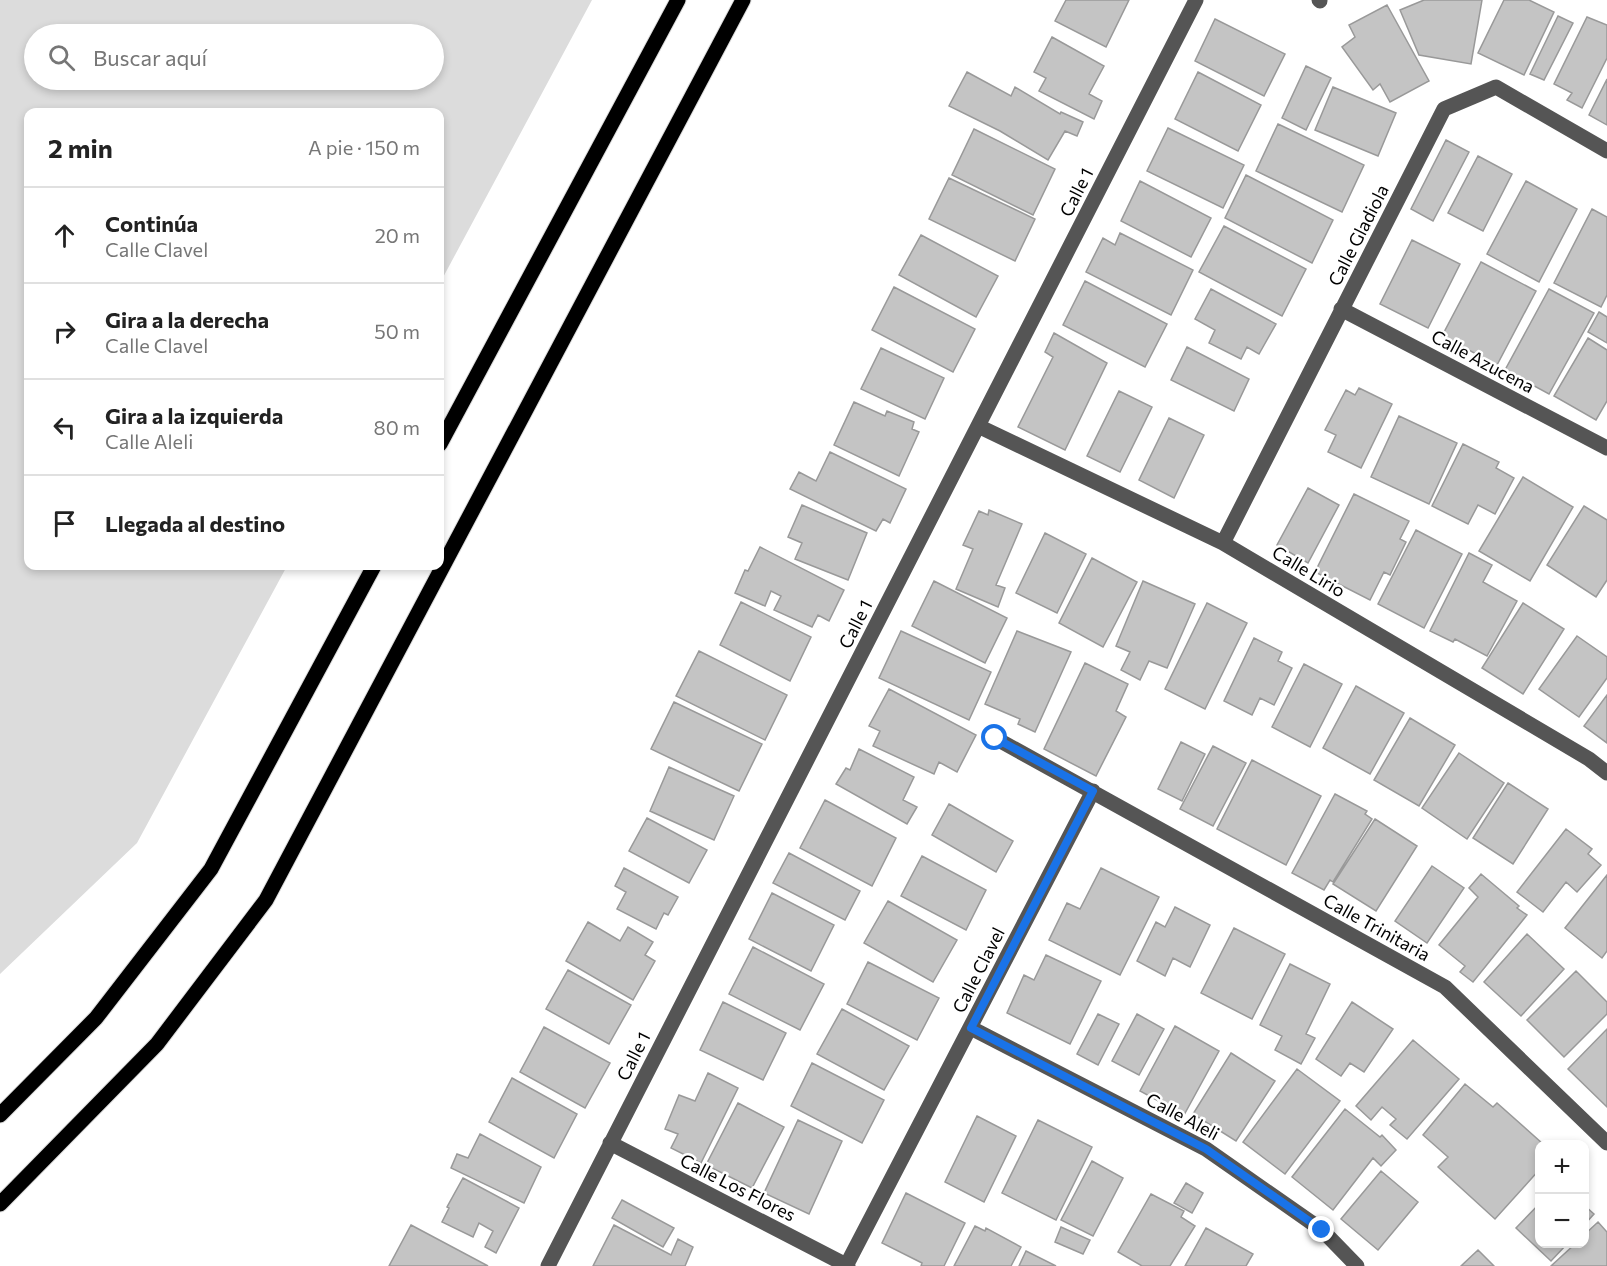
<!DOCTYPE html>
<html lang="es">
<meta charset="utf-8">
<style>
:root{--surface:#fff;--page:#f2f2f2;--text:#222;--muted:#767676;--line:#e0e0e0}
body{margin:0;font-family:Commissioner,sans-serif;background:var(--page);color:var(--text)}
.controls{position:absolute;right:18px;bottom:18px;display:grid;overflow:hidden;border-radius:12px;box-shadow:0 3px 9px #0003}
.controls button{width:54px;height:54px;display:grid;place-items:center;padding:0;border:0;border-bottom:2px solid var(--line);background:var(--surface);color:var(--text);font:30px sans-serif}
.stop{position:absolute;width:18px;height:18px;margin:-14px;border:4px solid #1a73e8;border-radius:50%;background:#fff}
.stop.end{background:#1a73e8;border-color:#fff;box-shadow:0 2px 6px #0008}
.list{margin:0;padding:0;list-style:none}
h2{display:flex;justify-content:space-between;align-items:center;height:78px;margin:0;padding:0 24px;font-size:26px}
h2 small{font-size:20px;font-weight:400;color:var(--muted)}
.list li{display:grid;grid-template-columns:39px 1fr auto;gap:18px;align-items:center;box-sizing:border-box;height:96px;padding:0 24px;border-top:2px solid var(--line)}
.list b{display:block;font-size:22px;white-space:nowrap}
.list p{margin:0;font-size:20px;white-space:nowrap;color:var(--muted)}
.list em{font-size:20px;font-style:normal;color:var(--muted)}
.icon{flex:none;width:33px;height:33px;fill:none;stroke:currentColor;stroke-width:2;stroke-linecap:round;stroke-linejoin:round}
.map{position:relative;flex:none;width:1607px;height:1266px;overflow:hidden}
.search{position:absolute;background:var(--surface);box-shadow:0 3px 9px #0003;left:24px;top:24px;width:420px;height:66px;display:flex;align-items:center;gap:15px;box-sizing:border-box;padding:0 21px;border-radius:33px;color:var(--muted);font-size:22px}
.panel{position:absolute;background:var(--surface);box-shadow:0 3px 9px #0003;left:24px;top:108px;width:420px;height:462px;border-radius:12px}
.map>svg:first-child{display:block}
.green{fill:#dcdcdc;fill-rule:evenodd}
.building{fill:#c4c4c4;stroke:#999;stroke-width:1.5}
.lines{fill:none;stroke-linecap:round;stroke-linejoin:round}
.major-casing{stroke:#dbdbdb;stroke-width:17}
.minor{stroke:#555;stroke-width:15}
.major{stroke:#000;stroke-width:15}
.route{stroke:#1a73e8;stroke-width:8}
.labels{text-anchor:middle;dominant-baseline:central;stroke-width:5;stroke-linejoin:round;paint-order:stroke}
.street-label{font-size:18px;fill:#000;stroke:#fff}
</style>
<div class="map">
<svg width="1607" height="1266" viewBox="0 0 1607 1266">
<rect width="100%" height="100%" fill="#fff"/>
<!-- green -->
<path class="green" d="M0,0H592L440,283V112H28V566H287L137,843L0,974ZM34,34H434V80H34Z"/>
<!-- building -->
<path class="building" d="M1066,0H1129L1106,47L1055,21Z
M1424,0H1482L1471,64L1419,55L1400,10Z
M1504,0H1529L1554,12L1524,75L1478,53Z
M1387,5L1429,81L1390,102L1380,84L1373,90L1342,47L1355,37L1349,25Z
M1558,16L1573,23L1544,80L1530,74Z
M1587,17L1607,25V58L1582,108L1567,100L1572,93L1554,84Z
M1215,19L1285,54L1264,96L1195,61Z
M1052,37L1104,66L1089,94L1102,101L1094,119L1039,91L1046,78L1034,72Z
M1306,66L1331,78L1306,130L1282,118Z
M967,72L1011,96L1015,87L1060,114L1061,112L1083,122L1077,136L1065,131L1048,160L1000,131L949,106Z
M1198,72L1261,105L1238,151L1175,119Z
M1607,79V125L1589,115Z
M1333,87L1396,113L1378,156L1315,130Z
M1278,124L1364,165L1342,212L1256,171Z
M1168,128L1244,165L1223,208L1147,171Z
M974,129L1055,169L1033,215L952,175Z
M1446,140L1469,152L1433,221L1411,209Z
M1478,156L1512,174L1483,231L1448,213Z
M1246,175L1333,220L1312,263L1225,218Z
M949,178L1035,219L1015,261L929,219Z
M1140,181L1211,218L1191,257L1121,221Z
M1526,181L1577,209L1539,282L1487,254Z
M1592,209L1607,217V295L1601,307L1554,283Z
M1224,226L1306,269L1282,316L1199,272Z
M1120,233L1193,270L1171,315L1086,272L1103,238L1115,245Z
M921,235L998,276L976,317L899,275Z
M1412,240L1460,264L1428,328L1380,304Z
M1481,262L1536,291L1497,365L1442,336Z
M1085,281L1167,324L1145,367L1063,325Z
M894,287L975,329L953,372L872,330Z
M1211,289L1276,324L1259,354L1247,347L1241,359L1209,343L1215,330L1195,319Z
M1549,289L1594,313L1549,394L1505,370Z
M1599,312L1607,317V343L1588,332Z
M1054,333L1107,363L1065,450L1018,427L1053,357L1045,352Z
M1588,338L1607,350V401L1596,420L1554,396Z
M1187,347L1249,379L1234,411L1171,380Z
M881,348L944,378L925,419L861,389Z
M1359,388L1392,404L1361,468L1328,452L1336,435L1325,430L1346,390L1355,395Z
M1119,391L1152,407L1120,472L1087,456Z
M854,402L885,416L887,411L914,422L912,429L919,432L899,476L834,445Z
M1399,416L1457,443L1429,504L1371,477Z
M1169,418L1204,435L1174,498L1139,480Z
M1463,444L1499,462L1496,468L1514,478L1495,514L1478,505L1468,524L1432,506Z
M830,452L906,489L890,523L883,519L876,531L790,489L799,472L816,481Z
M1523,477L1573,507L1530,581L1479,551Z
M1308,488L1339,505L1308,563L1277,545Z
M1354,494L1409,521L1400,539L1406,542L1390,575L1384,572L1370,600L1315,572Z
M802,505L867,533L848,580L795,559L802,543L788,537Z
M1584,506L1607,520V580L1596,597L1547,565Z
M989,510L1022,524L996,585L1005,588L998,607L956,589L973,549L963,545L979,511L988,515Z
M1416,530L1462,554L1424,628L1378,604Z
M1045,533L1086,554L1057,613L1016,593Z
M760,547L844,590L829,621L818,615L812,627L774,610L781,596L771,591L765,606L735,593L745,570L748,571Z
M1469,553L1492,565L1483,582L1517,601L1487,656L1455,639L1453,642L1430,631Z
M1092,558L1137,582L1103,647L1059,623Z
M934,581L1007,618L985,663L912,626Z
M1143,581L1195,604L1167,668L1149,661L1140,680L1121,670L1130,652L1116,646Z
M741,602L811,637L790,681L720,645Z
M1207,603L1247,623L1205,709L1165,689Z
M1523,603L1564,629L1523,694L1482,668Z
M901,631L991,672L969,720L879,678Z
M1017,631L1071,652L1035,732L1018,724L1020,719L985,704Z
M1577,636L1607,657V678L1579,717L1539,689Z
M1254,638L1282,652L1278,661L1292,668L1274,705L1260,698L1252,715L1224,701Z
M699,651L787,695L765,740L676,696Z
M1085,663L1128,684L1116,711L1126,717L1096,776L1044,749Z
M1304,664L1342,684L1310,747L1272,727Z
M1356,686L1404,713L1370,774L1323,748Z
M889,689L976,735L957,772L939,762L934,774L873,746L880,731L869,726Z
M1607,695V743L1584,726Z
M674,702L762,744L739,791L651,749Z
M1410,718L1455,745L1419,806L1374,780Z
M1181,742L1205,754L1182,801L1158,789Z
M1213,746L1246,763L1213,826L1180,809Z
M859,749L914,777L903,800L917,807L907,824L836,784L846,768L850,770Z
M1459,753L1504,783L1467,839L1422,808Z
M1252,760L1321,796L1286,865L1217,829Z
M669,767L734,796L714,840L650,811Z
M1508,783L1548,809L1513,864L1473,838Z
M1335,794L1367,811L1365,814L1372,819L1333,882L1330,880L1324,890L1292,873Z
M825,800L896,838L872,886L800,848Z
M949,804L1013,841L996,872L932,835Z
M647,818L707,850L689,883L629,851Z
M1375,819L1417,846L1376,911L1333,884Z
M1566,829L1592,849L1588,854L1601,865L1577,892L1566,882L1543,912L1517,892Z
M789,853L860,891L845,920L773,883Z
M922,856L986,890L966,930L901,896Z
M1432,866L1464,888L1427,943L1395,921Z
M624,868L678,897L668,915L664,913L656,929L617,909L626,892L615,886Z
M1101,868L1159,897L1120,975L1049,940L1067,903L1080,909Z
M1481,874L1519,906L1517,908L1527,915L1473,982L1460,972L1465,966L1439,945L1478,897L1469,888Z
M1607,875V951L1602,958L1565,928Z
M772,893L834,925L811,971L749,939Z
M888,901L957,940L933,982L864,943Z
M1175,907L1210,925L1190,967L1173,958L1165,976L1137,961L1156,922L1165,927Z
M588,922L620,941L628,927L653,942L645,955L655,961L633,1000L566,961Z
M1234,928L1285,954L1252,1019L1201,993Z
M1527,934L1564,969L1521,1016L1484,982Z
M753,947L824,984L800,1030L729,994Z
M1046,955L1101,981L1070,1044L1007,1013L1024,975L1034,980Z
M868,962L939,998L917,1040L847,1004Z
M1290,964L1330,984L1306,1034L1315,1038L1301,1064L1275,1050L1282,1036L1260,1025Z
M568,970L631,1005L609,1044L546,1009Z
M1576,971L1607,1002V1014L1564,1057L1527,1020Z
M723,1002L786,1033L763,1080L700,1050Z
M1352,1002L1393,1029L1364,1072L1350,1063L1341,1076L1316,1059Z
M842,1009L909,1046L884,1090L817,1054Z
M1098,1014L1119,1024L1098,1065L1077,1054Z
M1137,1014L1164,1029L1139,1075L1112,1061Z
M1175,1026L1219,1051L1184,1115L1140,1091Z
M544,1027L610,1063L585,1108L520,1072Z
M1607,1029V1107L1568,1069Z
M1413,1040L1459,1079L1407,1139L1390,1125L1396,1119L1382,1107L1371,1120L1356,1106Z
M1231,1053L1275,1081L1236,1141L1193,1114Z
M812,1063L884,1100L862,1143L791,1106Z
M1297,1069L1340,1101L1285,1174L1243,1142Z
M708,1073L738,1088L701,1163L671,1148L678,1134L665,1129L679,1095L695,1101Z
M512,1078L577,1114L554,1158L489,1122Z
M1465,1084L1493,1107L1497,1103L1543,1144H1540V1169L1495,1219L1438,1167L1448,1157L1423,1135Z
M738,1103L784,1127L752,1188L706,1165Z
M1345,1109L1380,1137L1382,1135L1396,1150L1381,1166L1373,1158L1333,1210L1292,1177Z
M977,1116L1016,1136L984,1202L945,1182Z
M798,1120L842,1141L809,1214L764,1193Z
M1038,1120L1092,1147L1056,1220L1002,1193Z
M480,1134L541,1167L524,1203L451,1168L457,1154L468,1158Z
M1092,1161L1123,1178L1093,1236L1061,1220Z
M1381,1171L1418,1202L1378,1250L1341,1219Z
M463,1178L519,1208L496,1253L485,1247L493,1231L479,1223L473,1237L442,1222L449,1208L447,1207Z
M1186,1183L1203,1193L1192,1213L1174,1203Z
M906,1193L965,1223L944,1266H921L922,1263L882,1243Z
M1151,1194L1184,1211L1181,1217L1195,1226L1170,1266H1142L1118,1252Z
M622,1200L674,1228L663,1247L612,1218Z
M1540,1203V1244H1567L1551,1261L1516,1228Z
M1584,1205L1594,1214L1584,1225Z
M1598,1222L1607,1232V1266H1551L1575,1244H1584V1235Z
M411,1225L488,1266H389Z
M614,1225L671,1255L678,1239L693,1247L685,1266H593Z
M975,1226L985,1231L986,1228L1021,1247L1011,1266H954Z
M1061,1227L1090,1240L1083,1254L1055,1242Z
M1206,1228L1253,1254L1246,1266H1185Z
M1478,1250L1494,1266H1461Z
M1026,1251L1056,1266H1019Z"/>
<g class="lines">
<!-- major casing -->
<g class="major-casing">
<path id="major" d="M440,444L678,0
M0,1115L96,1018L211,869L374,566
M0,1204L157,1044L266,900L743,0"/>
</g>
<!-- minor -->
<path class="minor" d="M1319,0L1320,1
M1341,309L1607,448
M978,426L1223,543L1589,759L1607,773
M1223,543L1444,109L1496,87L1607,151
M995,738L1445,987L1607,1143
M971,1028L1206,1149L1322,1230L1357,1266
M610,1143L848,1266
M548,1266L1196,0
M846,1266L1093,791"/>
<!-- major -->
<use href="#major" class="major"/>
</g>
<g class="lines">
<!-- route -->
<path class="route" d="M995,738L1093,791L971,1028L1206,1149L1322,1230"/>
</g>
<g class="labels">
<!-- street labels -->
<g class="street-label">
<text transform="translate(1076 192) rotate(-63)">Calle 1</text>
<text transform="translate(1358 235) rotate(-63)">Calle Gladiola</text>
<text transform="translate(1483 361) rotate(28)">Calle Azucena</text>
<text transform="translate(1309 571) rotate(31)">Calle Lirio</text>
<text transform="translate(855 624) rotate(-63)">Calle 1</text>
<text transform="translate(1377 927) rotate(29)">Calle Trinitaria</text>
<text transform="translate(978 970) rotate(-63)">Calle Clavel</text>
<text transform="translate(633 1056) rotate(-63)">Calle 1</text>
<text transform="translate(1183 1116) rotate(28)">Calle Aleli</text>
<text transform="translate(738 1187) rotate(27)">Calle Los Flores</text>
</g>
</g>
</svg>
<div class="controls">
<button>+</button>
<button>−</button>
</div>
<div class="stop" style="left:995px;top:738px"></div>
<div class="stop end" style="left:1322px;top:1230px"></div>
<div class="search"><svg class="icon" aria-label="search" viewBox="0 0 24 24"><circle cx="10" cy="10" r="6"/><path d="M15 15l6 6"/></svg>Buscar aquí</div>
<section class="panel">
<h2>2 min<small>A pie · 150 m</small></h2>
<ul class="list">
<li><svg class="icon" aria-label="ahead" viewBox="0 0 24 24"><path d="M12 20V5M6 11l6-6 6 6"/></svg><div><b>Continúa</b><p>Calle Clavel</p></div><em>20 m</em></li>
<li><svg class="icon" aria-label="right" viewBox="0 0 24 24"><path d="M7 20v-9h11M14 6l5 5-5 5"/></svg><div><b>Gira a la derecha</b><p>Calle Clavel</p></div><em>50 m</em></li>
<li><svg class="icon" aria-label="left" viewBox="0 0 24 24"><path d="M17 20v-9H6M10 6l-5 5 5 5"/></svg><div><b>Gira a la izquierda</b><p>Calle Aleli</p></div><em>80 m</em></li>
<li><svg class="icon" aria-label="arrive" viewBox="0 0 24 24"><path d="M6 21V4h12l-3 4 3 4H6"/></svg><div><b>Llegada al destino</b></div></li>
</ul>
</section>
</div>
